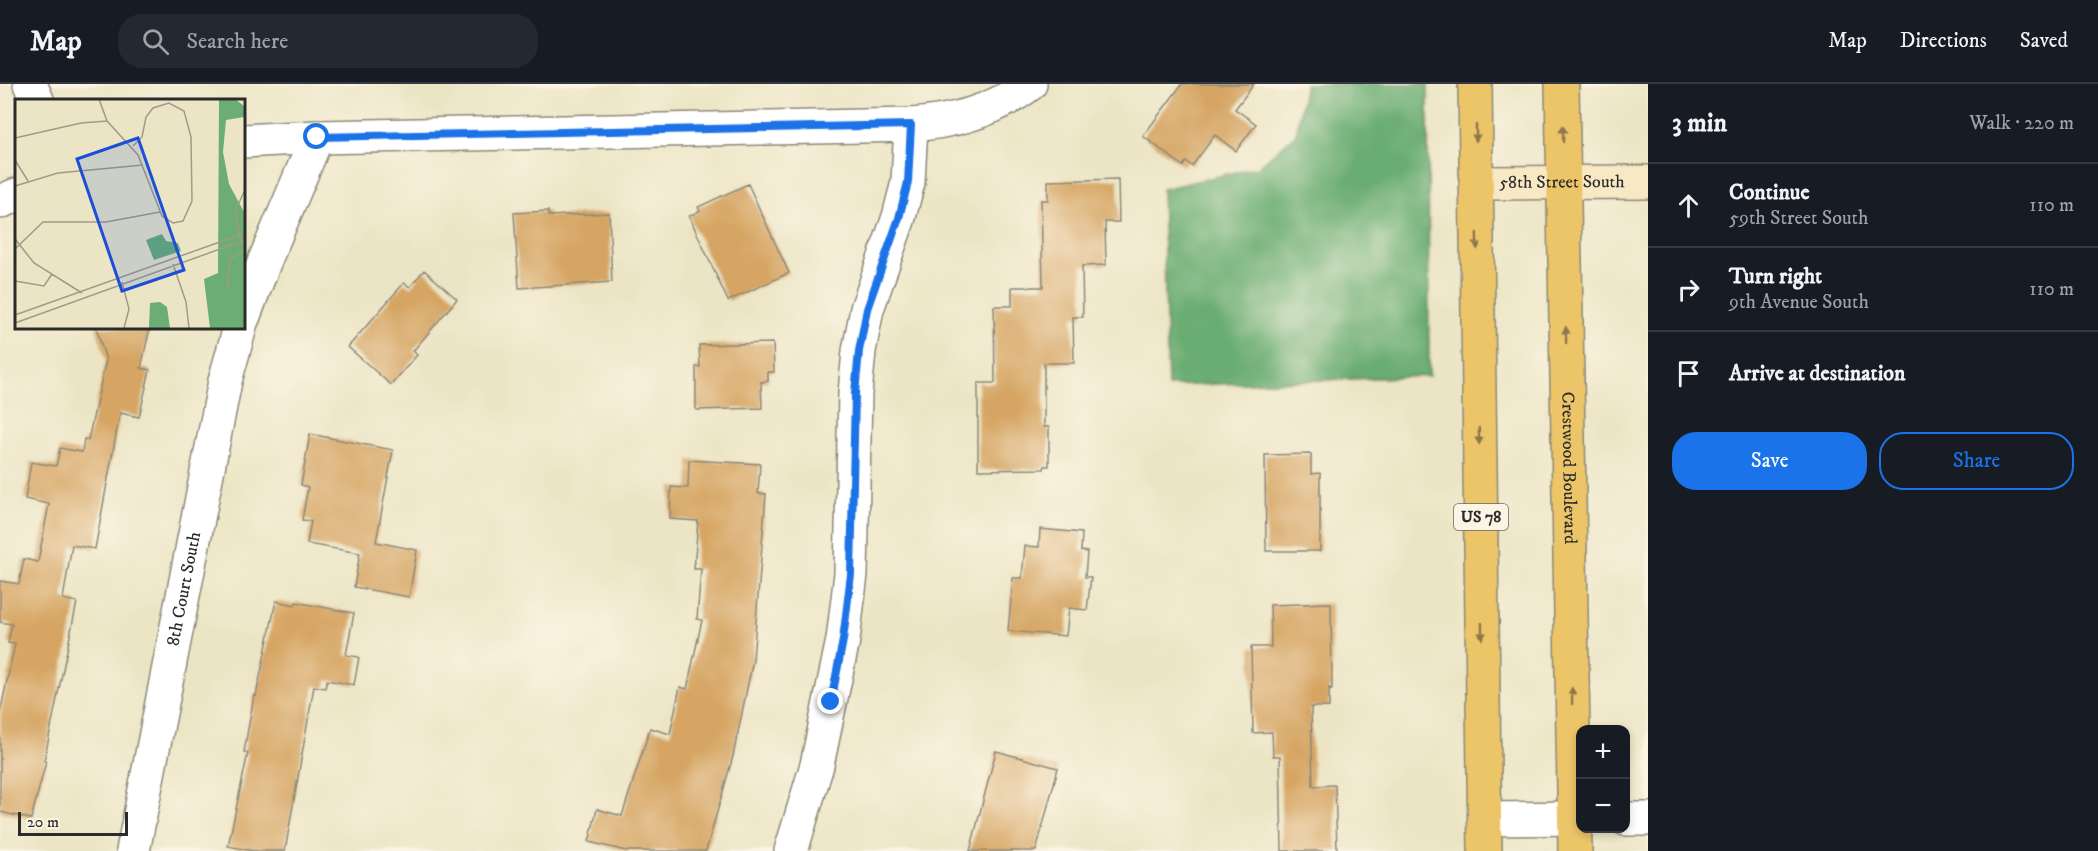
<!DOCTYPE html>
<meta charset="utf-8">
<style>
:root{--surface:#171b24;--page:#242831;--text:#f1f3f6;--muted:#9ea1a6;--line:#363941;--accent:#1a73e8}
body{margin:0;font-family:"IM FELL DW Pica",serif;background:var(--page);color:var(--text)}
.controls{position:absolute;right:18px;bottom:18px;display:grid;overflow:hidden;border-radius:12px;box-shadow:0 3px 9px #0003}
.controls button{width:54px;height:54px;display:grid;place-items:center;padding:0;border:0;border-bottom:2px solid var(--line);background:var(--surface);color:var(--text);font:30px sans-serif}
.scale{position:absolute;left:18px;bottom:15px;width:110px;box-sizing:border-box;padding-left:6px;border:3px solid #2b2b2b;border-top:0;font-size:16px;line-height:21px;white-space:nowrap;color:#2b2b2b;-webkit-text-stroke:4px #fcf5e5;paint-order:stroke}
.stop{position:absolute;width:18px;height:18px;margin:-14px;border:4px solid #1a73e8;border-radius:50%;background:#fff}
.stop.end{background:#1a73e8;border-color:#fff;box-shadow:0 2px 6px #0008}
.list{margin:0;padding:0;list-style:none}
h2{display:flex;justify-content:space-between;align-items:center;height:78px;margin:0;padding:0 24px;font-size:26px}
h2 small{font-size:20px;font-weight:400;color:var(--muted)}
.list li{display:grid;grid-template-columns:39px 1fr auto;gap:18px;align-items:center;box-sizing:border-box;height:84px;padding:0 24px;border-top:2px solid var(--line)}
.list b{display:block;font-size:22px;white-space:nowrap}
.list p{margin:0;font-size:20px;white-space:nowrap;color:var(--muted)}
.list em{font-size:20px;font-style:normal;color:var(--muted)}
.actions{display:flex;gap:12px;padding:18px 24px}
.actions a{flex:1;padding:14px 0;border:2px solid var(--accent);border-radius:24px;text-align:center;font-size:21px;color:var(--accent)}
.actions .main{background:var(--accent);color:#fff}
.icon{flex:none;width:33px;height:33px;fill:none;stroke:currentColor;stroke-width:2;stroke-linecap:round;stroke-linejoin:round}
.map{position:relative;flex:none;width:1648px;height:767px;overflow:hidden}
header{display:flex;align-items:center;gap:36px;box-sizing:border-box;height:84px;padding:0 30px;background:var(--surface);border-bottom:2px solid var(--line)}
header strong{font-size:28px}
nav{display:flex;gap:33px;margin-inline-start:auto;font-size:21px}
.search{width:420px;height:54px;background:var(--page);display:flex;align-items:center;gap:15px;box-sizing:border-box;padding:0 21px;border-radius:24px;color:var(--muted);font-size:22px}
main{display:flex}
aside{flex:1;background:var(--surface)}
.map>svg:first-child{display:block}
.forest{fill:#6bad72;stroke:#4b6c4e;stroke-width:1.5}
.building{fill:#d6a563}
.lines{fill:none;stroke-linecap:round;stroke-linejoin:round}
.street-casing{stroke:#8c8878;stroke-width:36}
.secondary-casing{stroke:#8c8878;stroke-width:36}
.primary-casing{stroke:#8c8878;stroke-width:36}
.street{stroke:#fff;stroke-width:33}
.secondary{stroke:#f8e8c3;stroke-width:33}
.primary{stroke:#edc569;stroke-width:33}
.oneway{fill:#8c784a}
.route{stroke:#1a73e8;stroke-width:8}
.labels{text-anchor:middle;dominant-baseline:central;stroke-width:4.5;stroke-linejoin:round;paint-order:stroke}
.shield{fill:#fcf5e5;stroke:#6a6863;stroke-width:1.5}
.shield-label{font-size:16px;font-weight:bold;fill:#2b2b2b}
.street-label{font-size:18px;fill:#2b2b2b;stroke:#fcf5e5}
.inset-road{fill:none;stroke:#9f9b87;stroke-width:1.5}
.view{fill:#1d4ed8;fill-opacity:0.15;stroke:#1d4ed8;stroke-width:3}
.inset-edge{fill:none;stroke:#2b2b2b;stroke-width:3}
</style>
<header>
<strong>Map</strong>
<div class="search"><svg class="icon" aria-label="search" viewBox="0 0 24 24"><circle cx="10" cy="10" r="6"/><path d="M15 15l6 6"/></svg>Search here</div>
<nav><a>Map</a><a>Directions</a><a>Saved</a></nav>
</header>
<main>
<div class="map">
<svg width="1648" height="767" viewBox="0 0 1648 767">
<rect width="100%" height="100%" fill="#fcf5e5"/>
<filter id="ink" filterUnits="userSpaceOnUse"><feTurbulence type="fractalNoise" baseFrequency=".0167" numOctaves="2"/><feDisplacementMap in="SourceGraphic" scale="12" xChannelSelector="R" yChannelSelector="G"/><feConvolveMatrix kernelMatrix="1 2 1 2 8 2 1 2 1" color-interpolation-filters="sRGB"/></filter>
<filter id="wash" filterUnits="userSpaceOnUse"><feTurbulence type="fractalNoise" baseFrequency=".008" numOctaves="4" result="noise"/><feDisplacementMap in="SourceGraphic" scale="24" xChannelSelector="R" yChannelSelector="G"/><feGaussianBlur stdDeviation="1.35" result="paint"/><feColorMatrix in="noise" values="0 0 0 0 0 0 0 0 0 0 0 0 0 0 0 0 0 1.4 0 .05"/><feComposite in="paint" operator="in"/></filter>
<g filter="url(#wash)">
<rect width="100%" height="100%" fill="#ece5c5"/>
<!-- forest -->
<path class="forest" d="M1305,0H1428L1429,292L1168,302L1162,105L1258,83L1296,50Z"/>
<g id="blocks">
<!-- building -->
<path class="building" d="M1182,0H1254L1235,25L1256,40L1236,67L1215,51L1192,82L1186,78L1183,82L1143,52Z
M1118,95L1119,138H1105L1106,181L1082,182L1083,233H1073L1074,279H1044V343H1049V382H1045L1044,385L978,386V299H995L994,222H1012V203H1043L1041,116H1048V97Z
M748,100L789,189L728,217L689,132L700,127L698,123Z
M548,127L549,132L609,129L612,198L519,204L514,129Z
M424,186L457,215L413,267L417,271L391,301L348,263L404,199L410,203Z
M96,243H150L141,284L150,286L139,333L120,329L95,465L72,461L63,515L77,518L44,677L46,678L31,735L0,728V629L15,560L8,559L12,540L0,538V497L19,500L24,475L38,478L49,420L25,415L31,378L56,382L60,364L82,368L84,355L88,356L106,276Z
M773,259L774,288H768V297L761,298L762,324L696,326V283H700L699,261Z
M310,350L393,366L376,458L417,466L409,513L354,503L360,469L307,460L311,437L302,436L308,403L301,401Z
M1311,370V390L1320,389V467H1266L1265,371Z
M689,376L760,380L758,409L766,410L753,576L733,672L706,767H626L589,758L597,725L622,732L650,644L670,650L680,603L687,605L702,536L697,535L701,485H694L698,437L670,435L671,403L688,404Z
M1040,445L1082,449L1081,467L1087,468L1085,493H1091L1087,526L1069,524L1066,552L1008,547L1013,494H1022L1025,462L1039,463Z
M276,517L295,521L296,518L354,529L346,571L359,573L354,601L327,596L325,604L314,602L285,767H253L228,762L248,669L244,668L254,611L256,612Z
M1331,519L1332,605L1329,604V623H1311L1313,702L1335,701L1337,767H1282L1280,672H1273L1272,648L1253,649L1251,563H1271L1270,521Z
M996,667L1058,684L1036,767H970Z"/>
</g>
</g>
<g filter="url(#ink)">
<use href="#blocks" fill-opacity="0" stroke="#8c8878" stroke-width="1.5"/>
<g class="lines">
<!-- street casing -->
<g class="street-casing">
<g id="street">
<path d="M30,0L37,16"/>
<path d="M243,57L317,53L911,41C954,38 995,27 1030,0"/>
<path d="M0,118L16,111"/>
<path d="M243,234L265,176L317,53"/>
<path d="M1485,735L1580,734"/>
<path d="M1626,735H1648"/>
<path id="s1" d="M133,767L225,297L240,243"/>
<path d="M791,767L817,681L843,556L851,490L855,309L859,267L867,225L899,133L908,98L911,41"/>
</g>
</g>
<!-- secondary casing -->
<g class="secondary-casing">
<g id="secondary">
<path id="s2" d="M1476,99L1648,98"/>
</g>
</g>
<!-- primary casing -->
<g class="primary-casing">
<g id="primary">
<path d="M1475,0L1485,767"/>
<path id="s3" d="M1562,0L1575,767"/>
</g>
</g>
<!-- street -->
<use href="#street" class="street"/>
<!-- secondary -->
<use href="#secondary" class="secondary"/>
<!-- primary -->
<use href="#primary" class="primary"/>
</g>
<!-- one-way arrows -->
<defs><path id="oneway-solid" d="M-6-.8H1V-3.2L6.5 0L1 3.2V.8H-6Z" transform="scale(1.5)"/></defs>
<g class="oneway">
<use href="#oneway-solid" transform="translate(1476 49) rotate(90)"/>
<use href="#oneway-solid" transform="translate(1563 50) rotate(-91)"/>
<use href="#oneway-solid" transform="translate(1477 157) rotate(89)"/>
<use href="#oneway-solid" transform="translate(1566 251) rotate(-91)"/>
<use href="#oneway-solid" transform="translate(1479 352) rotate(89)"/>
<use href="#oneway-solid" transform="translate(1482 547) rotate(89)"/>
<use href="#oneway-solid" transform="translate(1572 612) rotate(-91)"/>
</g>
</g>
<g class="lines" filter="url(#ink)">
<!-- route -->
<path class="route" d="M317,53L911,41L908,98L899,134L867,225L859,267L855,309L851,490L843,556L831,618"/>
</g>
<g class="labels">
<!-- shield labels -->
<rect class="shield" x="1454" y="420" width="54" height="26" rx="4.5"/>
<g class="shield-label">
<text x="1481" y="433">US 78</text>
</g>
<!-- street labels -->
<g class="street-label">
<text stroke="none"><textPath href="#s2" startOffset="86">58th Street South</textPath></text>
<text stroke="none"><textPath href="#s3" startOffset="384">Crestwood Boulevard</textPath></text>
<text stroke="none"><textPath href="#s1" startOffset="267">8th Court South</textPath></text>
</g>
</g>
<!-- overview -->
<g transform="translate(15 15)">
<rect width="230" height="230" fill="#ece5c5"/>
<path d="M204,0H220L229,7V18L211,21L208,53L214,85L229,113V229H195L189,180L203,174ZM147,135L151,142L163,144L166,152L139,161L131,141ZM145,203L152,208L155,229H134L135,204Z" fill="#6bad72"/>
<path class="inset-road" d="M84,0L92,22L123,56L147,117L158,124L168,122L177,102L176,38L169,12L154,4L138,9L131,18L127,38L118,47M0,39L66,24L92,22M0,61L13,82M0,87L43,74L128,66M0,140L19,164L67,194M226,142L220,112L230,91M0,150L28,123H91L145,113M158,165L171,203L174,229M0,182L29,187L37,175M107,183L114,210L109,229M212,192L215,160L230,151M0,216L230,134M0,224L230,141"/>
<path class="view" d="M123,39L169,171L107,192L62,60Z"/>
<rect width="230" height="230" class="inset-edge"/>
</g>
</svg>
<div class="controls">
<button>+</button>
<button>−</button>
</div>
<div class="scale">20 m</div>
<div class="stop" style="left:317px;top:53px"></div>
<div class="stop end" style="left:831px;top:618px"></div>
</div>
<aside>
<h2>3 min<small>Walk · 220 m</small></h2>
<ul class="list">
<li><svg class="icon" aria-label="ahead" viewBox="0 0 24 24"><path d="M12 20V5M6 11l6-6 6 6"/></svg><div><b>Continue</b><p>59th Street South</p></div><em>110 m</em></li>
<li><svg class="icon" aria-label="right" viewBox="0 0 24 24"><path d="M7 20v-9h11M14 6l5 5-5 5"/></svg><div><b>Turn right</b><p>9th Avenue South</p></div><em>110 m</em></li>
<li><svg class="icon" aria-label="arrive" viewBox="0 0 24 24"><path d="M6 21V4h12l-3 4 3 4H6"/></svg><div><b>Arrive at destination</b></div></li>
</ul>
<div class="actions"><a class="main">Save</a><a>Share</a></div>
</aside>
</main>
